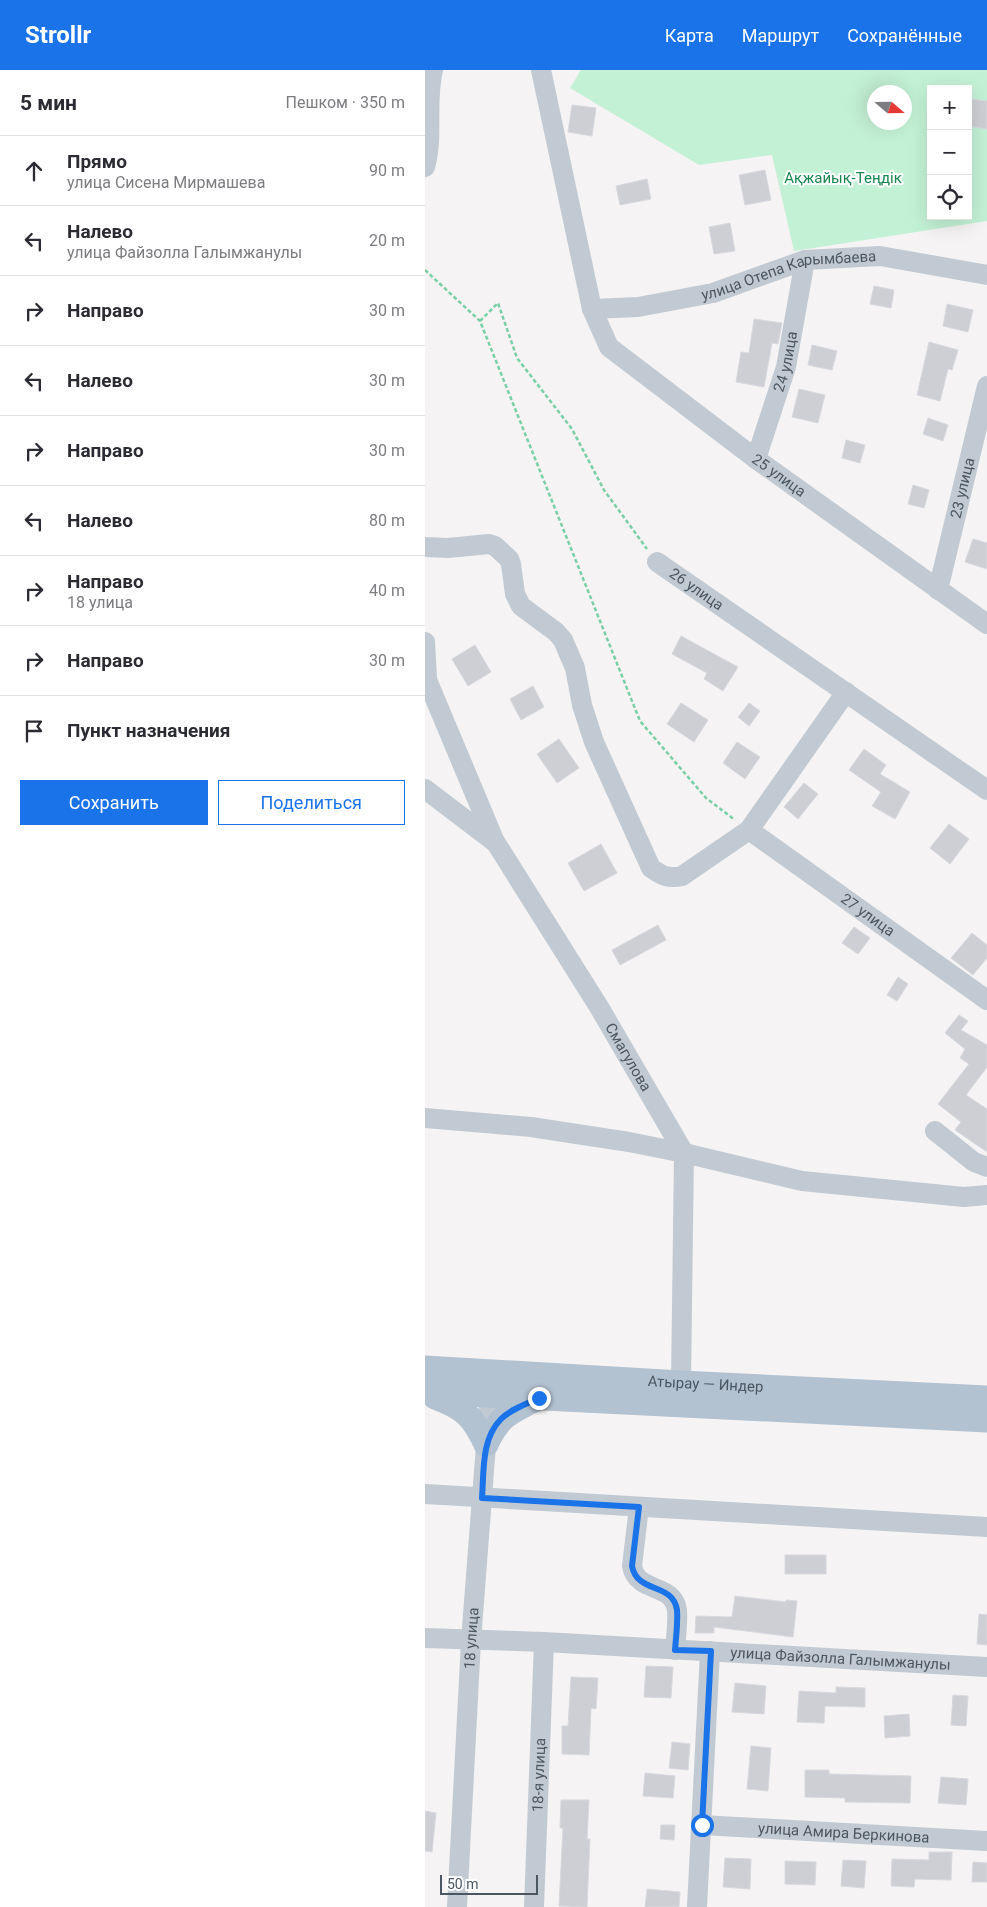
<!DOCTYPE html>
<html lang="ru">
<meta charset="utf-8">
<style>
:root{--surface:#fff;--page:#f7f7f7;--text:#2b2b33;--muted:#7c7c81;--line:#e1e1e2;--accent:#1a73e8}
body{margin:0;font-family:Roboto,sans-serif;background:var(--page);color:var(--text)}
.controls{position:absolute;right:15px;top:15px;display:grid;overflow:hidden;border-radius:0px;box-shadow:0 5px 20px #0002}
.controls button{width:45px;height:45px;display:grid;place-items:center;padding:0;border:0;border-bottom:1px solid var(--line);background:var(--surface);color:var(--text);font:25px sans-serif}
.compass{position:absolute;left:442px;top:15px;width:45px;height:45px;border-radius:50%;background:var(--surface);box-shadow:0 5px 20px #0002;rotate:110deg}
.scale{position:absolute;left:15px;bottom:12px;width:98px;box-sizing:border-box;padding-left:5px;border:2px solid #4a5661;border-top:0;font-size:14px;line-height:18px;white-space:nowrap;color:#4a5661;-webkit-text-stroke:4px #fff;paint-order:stroke}
.stop{position:absolute;width:15px;height:15px;margin:-11px;border:4px solid #1a73e8;border-radius:50%;background:#fff}
.stop.end{background:#1a73e8;border-color:#fff;box-shadow:0 1px 5px #0008}
.list{margin:0;padding:0;list-style:none}
h2{display:flex;justify-content:space-between;align-items:center;height:65px;margin:0;padding:0 20px;font-size:21px}
h2 small{font-size:16px;font-weight:400;color:var(--muted)}
.list li{display:grid;grid-template-columns:32px 1fr auto;gap:15px;align-items:center;box-sizing:border-box;height:70px;padding:0 20px;border-top:1px solid var(--line)}
.list b{display:block;font-size:19px;white-space:nowrap}
.list p{margin:0;font-size:16px;white-space:nowrap;color:var(--muted)}
.list em{font-size:16px;font-style:normal;color:var(--muted)}
.actions{display:flex;gap:10px;padding:15px 20px}
.actions a{flex:1;padding:11px 0;border:1px solid var(--accent);border-radius:0px;text-align:center;font-size:18px;color:var(--accent)}
.actions .main{background:var(--accent);color:#fff}
.icon{flex:none;width:28px;height:28px;fill:none;stroke:currentColor;stroke-width:2;stroke-linecap:round;stroke-linejoin:round}
.map{position:relative;flex:none;width:562px;height:1837px;overflow:hidden}
header{display:flex;align-items:center;gap:30px;box-sizing:border-box;height:70px;padding:0 25px;background:var(--accent);color:#fff}
header strong{font-size:24px}
nav{display:flex;gap:28px;margin-inline-start:auto;font-size:18px}
main{display:flex}
aside{flex:1;background:var(--surface)}
.map>svg:first-child{display:block}
.green{fill:#c3f1d5;fill-rule:evenodd}
.building{fill:#cdcfd5;stroke:#d7d9de}
.lines{fill:none;stroke-linecap:round;stroke-linejoin:round}
.path{stroke:#7ad0a6;stroke-width:2.5;stroke-dasharray:4 2.5;stroke-linecap:butt}
.minor{stroke:#c1cad2;stroke-width:20}
.major{stroke:#b3c2d1;stroke-width:25}
.route{stroke:#1a73e8;stroke-width:6}
.labels{text-anchor:middle;dominant-baseline:central;stroke-width:4;stroke-linejoin:round;paint-order:stroke}
.park-label{font-size:15px;fill:#17864f;stroke:#fff}
.street-label{font-size:15px;fill:#4a5661;stroke:#fff}
</style>
<header>
<strong>Strollr</strong>
<nav><a>Карта</a><a>Маршрут</a><a>Сохранённые</a></nav>
</header>
<main>
<aside>
<h2>5 мин<small>Пешком · 350 m</small></h2>
<ul class="list">
<li><svg class="icon" aria-label="ahead" viewBox="0 0 24 24"><path d="M12 20V5M6 11l6-6 6 6"/></svg><div><b>Прямо</b><p>улица Сисена Мирмашева</p></div><em>90 m</em></li>
<li><svg class="icon" aria-label="left" viewBox="0 0 24 24"><path d="M17 20v-9H6M10 6l-5 5 5 5"/></svg><div><b>Налево</b><p>улица Файзолла Галымжанулы</p></div><em>20 m</em></li>
<li><svg class="icon" aria-label="right" viewBox="0 0 24 24"><path d="M7 20v-9h11M14 6l5 5-5 5"/></svg><div><b>Направо</b></div><em>30 m</em></li>
<li><svg class="icon" aria-label="left" viewBox="0 0 24 24"><path d="M17 20v-9H6M10 6l-5 5 5 5"/></svg><div><b>Налево</b></div><em>30 m</em></li>
<li><svg class="icon" aria-label="right" viewBox="0 0 24 24"><path d="M7 20v-9h11M14 6l5 5-5 5"/></svg><div><b>Направо</b></div><em>30 m</em></li>
<li><svg class="icon" aria-label="left" viewBox="0 0 24 24"><path d="M17 20v-9H6M10 6l-5 5 5 5"/></svg><div><b>Налево</b></div><em>80 m</em></li>
<li><svg class="icon" aria-label="right" viewBox="0 0 24 24"><path d="M7 20v-9h11M14 6l5 5-5 5"/></svg><div><b>Направо</b><p>18 улица</p></div><em>40 m</em></li>
<li><svg class="icon" aria-label="right" viewBox="0 0 24 24"><path d="M7 20v-9h11M14 6l5 5-5 5"/></svg><div><b>Направо</b></div><em>30 m</em></li>
<li><svg class="icon" aria-label="arrive" viewBox="0 0 24 24"><path d="M6 21V4h12l-3 4 3 4H6"/></svg><div><b>Пункт назначения</b></div></li>
</ul>
<div class="actions"><a class="main">Сохранить</a><a>Поделиться</a></div>
</aside>
<div class="map">
<svg width="562" height="1837" viewBox="0 0 562 1837">
<rect width="100%" height="100%" fill="#f5f3f3"/>
<!-- green -->
<path class="green" d="M156,0H562V151L369,181L347,85L274,95L145,18ZM506,19H543V146H506ZM450,22H480V52H450Z"/>
<!-- building -->
<path class="building" d="M545,29L562,31V59L543,56Z
M147,35L171,38L167,66L143,62Z
M340,100L346,130L320,135L314,105Z
M222,109L226,129L195,135L191,116Z
M305,153L310,181L289,184L284,157Z
M449,216L469,220L466,238L445,234Z
M522,234L548,240L543,262L518,256Z
M329,249L357,253L353,274L347,273L339,317L311,312L316,282L324,283Z
M504,272L533,280L527,300L523,299L515,331L492,325Z
M387,275L412,281L407,300L383,295Z
M374,319L400,325L393,353L367,347Z
M503,348L523,355L518,371L498,364Z
M421,370L440,375L435,393L417,388Z
M488,415L504,420L499,438L483,434Z
M548,469L562,473V499L540,492Z
M256,566L313,597L298,621L279,609L282,603L247,584Z
M50,575L66,602L43,616L27,589Z
M108,616L119,637L96,650L85,629Z
M256,633L283,650L269,672L242,654Z
M324,633L335,641L324,656L313,647Z
M134,669L154,698L132,713L112,684Z
M312,672L335,687L320,709L298,693Z
M439,679L461,695L455,704L485,722L470,749L447,736L456,722L424,700Z
M379,713L393,724L373,749L359,737Z
M524,754L544,769L525,794L505,778Z
M176,774L192,803L159,821L143,793Z
M233,855L241,870L195,895L187,880Z
M429,857L445,868L433,884L417,873Z
M547,863L562,875V888L548,905L526,888Z
M473,907L483,914L472,931L462,925Z
M534,945L543,951L536,960L562,975V997L541,1025L562,1039V1082L530,1060L536,1052L513,1034L544,994L535,988L540,979L520,963Z
M360,1485H401V1504H360Z
M310,1526L361,1532V1530L372,1531L368,1567L289,1557V1563H270L271,1546L307,1547Z
M554,1544L562,1545V1575L552,1574Z
M221,1596L248,1597L246,1628L219,1627Z
M146,1607L173,1608L171,1639L166,1638L164,1685L137,1684V1656H143Z
M310,1613L341,1616L339,1644L307,1642Z
M411,1617L440,1618V1637L400,1636L399,1653L372,1652L374,1621L411,1623Z
M528,1625L543,1626L541,1656L526,1655Z
M484,1644L485,1666L460,1668L459,1646Z
M247,1672L265,1674L263,1700L244,1698Z
M326,1676L346,1678L343,1721L322,1719Z
M380,1700H404V1704L486,1706L485,1733L420,1732V1728L380,1727Z
M220,1703L250,1706L248,1728L218,1726Z
M516,1707L543,1709L541,1735L513,1733Z
M136,1730H164L162,1769H165L162,1837L134,1836L138,1758H135Z
M0,1741L11,1743L7,1782L0,1781Z
M236,1755H250L249,1770L235,1769Z
M504,1782H527L526,1810L490,1809L489,1817L466,1816L467,1789L504,1790Z
M300,1788L326,1789L325,1819L298,1817Z
M418,1790L441,1791L439,1818L416,1816Z
M360,1791L391,1792L390,1815L360,1814Z
M548,1792L562,1793V1812H547Z
M222,1819L255,1822L254,1837H220Z"/>
<g class="lines">
<!-- path -->
<path class="path" d="M0,200L55,251L215,651L281,728L310,750
M55,251L73,233L92,288L147,359L179,420L222,479"/>
<!-- minor -->
<g class="minor">
<path id="s1" d="M116,0L167,239L184,277L331,389L562,554"/>
<path d="M0,97C9,65 0,32 8,0"/>
<path id="s2" d="M167,239L213,237L288,223L380,190L455,186L562,205"/>
<path id="s3" d="M331,389L361,297L380,190"/>
<path d="M0,477L23,478L64,474L70,476L84,489L86,494L90,524L96,536L131,562L138,570L150,598L157,635L169,672L226,798C237,806 244,809 257,806L324,760L421,622"/>
<path id="s4" d="M232,492L562,720"/>
<path id="s5" d="M513,520L562,316"/>
<path d="M0,572L2,608"/>
<path d="M0,605L70,772"/>
<path id="s6" d="M0,719L71,773L174,937L259,1083L256,1313"/>
<path id="s7" d="M324,760L562,930"/>
<path d="M0,1048L106,1057L204,1072L259,1083L377,1111L539,1127L562,1125"/>
<path d="M510,1061L549,1092L562,1097"/>
<path d="M0,1424L562,1457"/>
<path d="M214,1437L207,1496C212,1524 248,1512 252,1540C253,1552 251,1567 250,1580"/>
<path id="s8" d="M0,1568L119,1572L562,1597"/>
<path id="s9" d="M277,1755L562,1771"/>
<path id="s10" d="M32,1837L46,1571L66,1310"/>
<path id="s11" d="M109,1837L119,1572"/>
<path d="M272,1837L285,1581"/>
</g>
<!-- major -->
<g class="major">
<path id="s12" d="M0,1298L256,1313L562,1328"/>
<path d="M0,1322L562,1350"/>
<path d="M10,1327C40,1338 48,1347 61,1374"/>
<path d="M61,1374C75,1345 85,1342 113,1328"/>
</g>
</g>
<g class="lines">
<!-- route -->
<path class="route" d="M114,1328C101,1334 86,1339 76,1349C56,1369 59,1402 57,1428L214,1437L207,1496C212,1524 248,1512 252,1540C253,1552 251,1567 250,1580L286,1581L277,1755"/>
</g>
<g class="labels">
<!-- park labels -->
<g class="park-label">
<text x="418" y="108">Ақжайық-Теңдік</text>
</g>
<!-- street labels -->
<g class="street-label">
<text stroke="none"><textPath href="#s2" startOffset="201">улица Отепа Карымбаева</textPath></text>
<text stroke="none"><textPath href="#s3" startOffset="102">24 улица</textPath></text>
<text stroke="none"><textPath href="#s1" startOffset="499">25 улица</textPath></text>
<text stroke="none"><textPath href="#s5" startOffset="105">23 улица</textPath></text>
<text stroke="none"><textPath href="#s4" startOffset="48">26 улица</textPath></text>
<text stroke="none"><textPath href="#s7" startOffset="146">27 улица</textPath></text>
<text stroke="none"><textPath href="#s6" startOffset="341">Смагулова</textPath></text>
<text stroke="none"><textPath href="#s12" startOffset="281">Атырау — Индер</textPath></text>
<text stroke="none"><textPath href="#s10" startOffset="269">18 улица</textPath></text>
<text stroke="none"><textPath href="#s8" startOffset="416">улица Файзолла Галымжанулы</textPath></text>
<text stroke="none"><textPath href="#s11" startOffset="132">18-я улица</textPath></text>
<text stroke="none"><textPath href="#s9" startOffset="142">улица Амира Беркинова</textPath></text>
</g>
</g>
</svg>
<div class="controls">
<button>+</button>
<button>−</button>
<button><svg class="icon" aria-label="locate" viewBox="0 0 24 24"><circle cx="12" cy="12" r="6"/><path d="M12 2v4M12 18v4M2 12h4M18 12h4"/></svg></button>
</div>
<svg class="compass" viewBox="-18 -18 36 36"><path d="M0-13l5 13h-10z" fill="#e53935"/><path d="M0 13l5-13h-10z" fill="#7c7c81"/></svg>
<div class="scale">50 m</div>
<div class="stop" style="left:277px;top:1755px"></div>
<div class="stop end" style="left:114px;top:1328px"></div>
</div>
</main>
